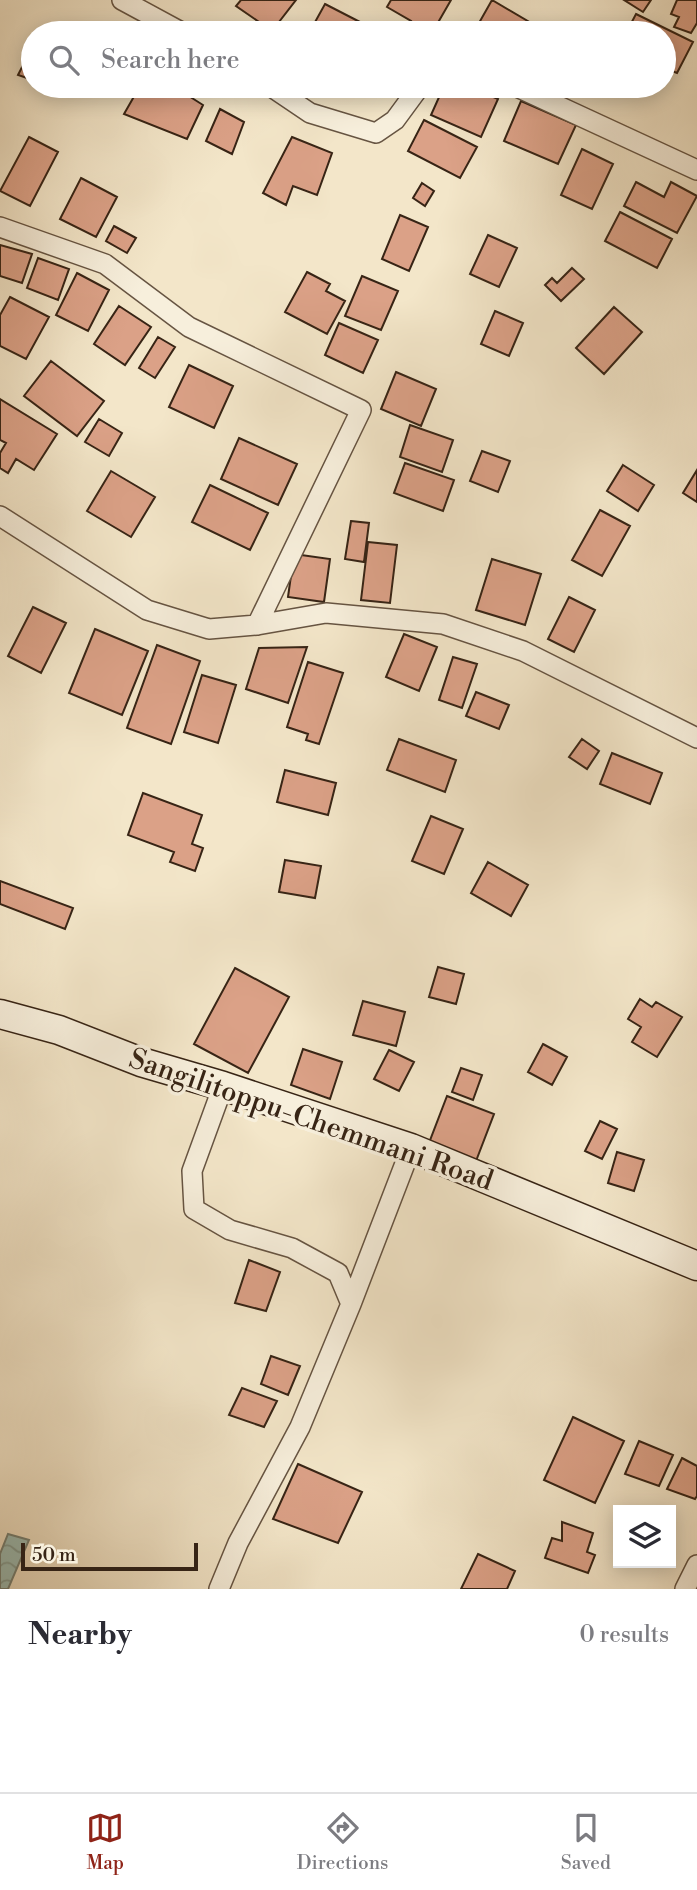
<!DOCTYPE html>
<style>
:root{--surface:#fff;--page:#f7f7f7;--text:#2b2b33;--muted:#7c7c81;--line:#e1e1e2;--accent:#8f2418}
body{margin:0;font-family:"Libre Bodoni",serif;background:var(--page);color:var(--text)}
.controls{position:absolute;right:21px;bottom:21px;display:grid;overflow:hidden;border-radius:0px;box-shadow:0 4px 18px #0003}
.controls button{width:63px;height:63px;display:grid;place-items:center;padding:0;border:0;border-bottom:2px solid var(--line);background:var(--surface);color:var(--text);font:35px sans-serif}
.scale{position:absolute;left:21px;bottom:18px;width:177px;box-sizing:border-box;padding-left:7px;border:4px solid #372415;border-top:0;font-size:19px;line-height:24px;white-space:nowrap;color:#372415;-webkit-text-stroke:5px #f7efdc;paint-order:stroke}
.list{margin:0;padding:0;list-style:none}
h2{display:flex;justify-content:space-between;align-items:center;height:91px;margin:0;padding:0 28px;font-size:30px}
h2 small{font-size:23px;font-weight:400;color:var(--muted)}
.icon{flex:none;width:38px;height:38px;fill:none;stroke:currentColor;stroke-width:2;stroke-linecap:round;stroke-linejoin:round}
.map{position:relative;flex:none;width:697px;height:1589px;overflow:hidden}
.search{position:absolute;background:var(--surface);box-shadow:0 4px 18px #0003;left:21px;right:21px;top:21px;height:77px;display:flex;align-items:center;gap:18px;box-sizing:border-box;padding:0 24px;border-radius:38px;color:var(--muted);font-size:26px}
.sheet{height:203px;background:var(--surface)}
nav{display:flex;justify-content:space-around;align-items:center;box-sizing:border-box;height:98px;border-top:2px solid var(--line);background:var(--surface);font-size:19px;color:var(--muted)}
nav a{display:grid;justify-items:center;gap:4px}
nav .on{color:var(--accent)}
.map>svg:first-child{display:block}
.water{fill:url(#water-waves);stroke:#738177;stroke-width:2}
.building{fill:#dba187;stroke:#372415;stroke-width:2}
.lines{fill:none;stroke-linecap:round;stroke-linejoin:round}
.minor-casing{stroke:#665442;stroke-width:22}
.secondary-casing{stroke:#372415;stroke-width:31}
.minor{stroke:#f7efdc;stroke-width:19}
.secondary{stroke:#f7efdc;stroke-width:28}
.labels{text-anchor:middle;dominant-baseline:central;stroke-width:7;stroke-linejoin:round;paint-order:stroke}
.street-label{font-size:28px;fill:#372415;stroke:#f7efdc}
</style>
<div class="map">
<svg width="697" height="1589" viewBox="0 0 697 1589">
<defs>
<pattern id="water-waves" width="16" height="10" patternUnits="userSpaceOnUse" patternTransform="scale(1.75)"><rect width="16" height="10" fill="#9bbfb8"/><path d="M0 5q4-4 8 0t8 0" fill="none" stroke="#7f9b94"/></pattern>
</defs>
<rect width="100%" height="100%" fill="#f3e6c9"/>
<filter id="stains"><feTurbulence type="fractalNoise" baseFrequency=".00286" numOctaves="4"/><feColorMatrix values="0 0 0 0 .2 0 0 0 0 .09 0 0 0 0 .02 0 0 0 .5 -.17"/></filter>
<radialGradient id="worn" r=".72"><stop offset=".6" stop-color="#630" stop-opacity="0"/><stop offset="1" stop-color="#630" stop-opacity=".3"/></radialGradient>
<!-- water -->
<path class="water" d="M8,1534L29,1540L8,1589H0V1554Z"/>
<!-- building -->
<path class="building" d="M241,0H296L272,31L236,6Z
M391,0H451L432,33H405L411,21L387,7Z
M492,0L548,33H481L475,30Z
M624,0H651L643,12Z
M677,0H697V23L691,33L674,27L679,17L671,14Z
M325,4L360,22L354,33H309Z
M636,14L693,42L677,73L664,68V33H626Z
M33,46V80L18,75Z
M140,86H173L203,105L187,139L124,114Z
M444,86H468L498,99L481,137L431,115Z
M521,101L576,125L558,164L504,141Z
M220,109L244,122L232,154L206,141Z
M424,120L477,147L460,178L408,151Z
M29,137L58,152L30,206L0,191Z
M292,137L332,153L317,195L293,186L286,205L263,193Z
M582,149L613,164L592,209L561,195Z
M81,178L117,197L96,237L60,219Z
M636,182L664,197L671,182L697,196L677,233L624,206Z
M422,183L434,191L425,206L413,198Z
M620,212L672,239L657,268L605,241Z
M400,215L428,227L409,271L382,259Z
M114,226L136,238L127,253L106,241Z
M488,235L517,248L499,287L470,274Z
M0,245L32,254L22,283L0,276Z
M38,258L69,269L58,300L27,288Z
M572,268L584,279L561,301L545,285L552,278L557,283Z
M307,272L330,284L326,291L345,301L327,334L285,312Z
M77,273L109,290L88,331L56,315Z
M362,276L398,291L381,330L345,316Z
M10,297L49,317L26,359L0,346V315Z
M119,306L151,327L125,365L94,344Z
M614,307L642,332L604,374L576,348Z
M495,311L523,323L509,356L481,344Z
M339,323L378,340L363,373L325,355Z
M158,337L175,347L155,378L139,368Z
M51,361L104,401L77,436L24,396Z
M189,365L233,386L214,428L169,407Z
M396,372L436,389L421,426L381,409Z
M0,399L57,434L34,470L16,459L8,473L0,468V453L6,443L0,440Z
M99,419L122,433L109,456L85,442Z
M410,425L453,440L442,472L400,457Z
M239,438L297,464L278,505L221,479Z
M482,451L510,461L498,492L470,481Z
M405,463L454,480L443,511L394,493Z
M623,465L654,485L638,511L607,491Z
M697,470V502L683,493Z
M111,471L155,497L131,537L87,511Z
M210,485L268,513L250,550L192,522Z
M600,510L630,526L602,576L572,560Z
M351,521L369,523L364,562L345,559Z
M368,542L397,545L390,603L361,600Z
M294,554L330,559L324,602L288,597Z
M492,559L541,574L525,625L476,610Z
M569,597L595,610L574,652L548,639Z
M33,607L66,623L41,673L8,656Z
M95,629L148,651L122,715L69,693Z
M404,634L437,647L419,691L386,677Z
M157,645L200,661L171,744L127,728Z
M307,647L288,703L246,689L259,648Z
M453,657L477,664L462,708L439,700Z
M308,662L343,673L319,744L306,740L308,734L287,727Z
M202,675L236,685L218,743L184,732Z
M476,692L509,705L499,729L466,716Z
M399,739L456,760L445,792L387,770Z
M582,739L599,751L587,769L569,757Z
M612,753L662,773L650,804L600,784Z
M285,770L336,783L328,815L277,802Z
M143,793L202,815L192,844L203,848L195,871L170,862L174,852L128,835Z
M431,816L463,829L444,874L412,861Z
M285,860L321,866L315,898L279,892Z
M488,862L528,885L511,916L471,893Z
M0,881L73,908L65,929L0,904Z
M438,967L464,974L456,1004L429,997Z
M235,968L289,997L248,1073L194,1044Z
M640,999L652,1007L656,1002L682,1017L657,1057L632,1042L641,1027L628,1019Z
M363,1001L405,1012L396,1046L353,1035Z
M543,1044L567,1057L552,1085L528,1072Z
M303,1049L342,1062L330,1099L291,1085Z
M389,1050L414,1062L399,1091L374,1079Z
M461,1068L482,1075L473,1100L452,1092Z
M447,1096L494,1114L476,1161L429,1143Z
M600,1121L617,1129L602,1159L585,1151Z
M617,1152L644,1160L634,1191L608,1183Z
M249,1260L280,1272L266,1311L235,1303Z
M271,1356L300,1366L288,1395L261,1384Z
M242,1388L277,1401L264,1427L229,1415Z
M573,1417L624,1441L595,1503L544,1480Z
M639,1441L673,1455L659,1486L625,1474Z
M682,1458L697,1466V1496L695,1499L667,1489Z
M298,1464L362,1492L338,1543L273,1519Z
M562,1522L593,1533L587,1552L595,1555L588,1573L545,1558L552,1538L562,1541Z
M478,1554L515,1571L507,1589H461Z"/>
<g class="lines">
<!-- minor casing -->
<g class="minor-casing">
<path id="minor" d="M122,0L183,33
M270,86L310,113L376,133L395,120L420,86
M515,86L697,170
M0,227L105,264L189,327L361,410L257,625
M0,516L147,610L209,629L257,625L326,613L443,624L523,651L697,738
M223,1086L192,1171L194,1209L230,1230L292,1248L338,1273L351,1304
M219,1589L238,1543L300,1427L351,1304L411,1148
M685,1589L697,1565"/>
</g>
<!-- secondary casing -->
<g class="secondary-casing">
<path id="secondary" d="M0,1014L59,1030L141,1062L223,1086L411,1148L697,1266"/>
</g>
<!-- minor -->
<use href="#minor" class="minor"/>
<!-- secondary -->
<use href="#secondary" class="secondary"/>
</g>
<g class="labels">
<!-- street labels -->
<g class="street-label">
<text transform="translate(311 1120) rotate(19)">Sangilitoppu-Chemmani Road</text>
</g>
</g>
<rect width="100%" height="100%" filter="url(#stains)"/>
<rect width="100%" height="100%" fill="url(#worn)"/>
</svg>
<div class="controls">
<button><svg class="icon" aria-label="layers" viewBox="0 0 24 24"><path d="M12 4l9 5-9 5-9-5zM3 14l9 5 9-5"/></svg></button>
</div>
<div class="scale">50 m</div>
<div class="search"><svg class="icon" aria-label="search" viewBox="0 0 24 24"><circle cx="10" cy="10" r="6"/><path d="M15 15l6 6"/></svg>Search here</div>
</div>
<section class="sheet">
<h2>Nearby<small>0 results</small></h2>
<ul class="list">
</ul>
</section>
<nav>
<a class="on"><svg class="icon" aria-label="map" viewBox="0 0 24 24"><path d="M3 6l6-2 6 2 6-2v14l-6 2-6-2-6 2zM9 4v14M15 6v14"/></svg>Map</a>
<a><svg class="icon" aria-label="directions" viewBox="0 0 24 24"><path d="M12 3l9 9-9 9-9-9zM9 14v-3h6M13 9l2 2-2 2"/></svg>Directions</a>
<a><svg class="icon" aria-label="saved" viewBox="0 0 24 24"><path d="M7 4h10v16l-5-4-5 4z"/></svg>Saved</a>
</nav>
